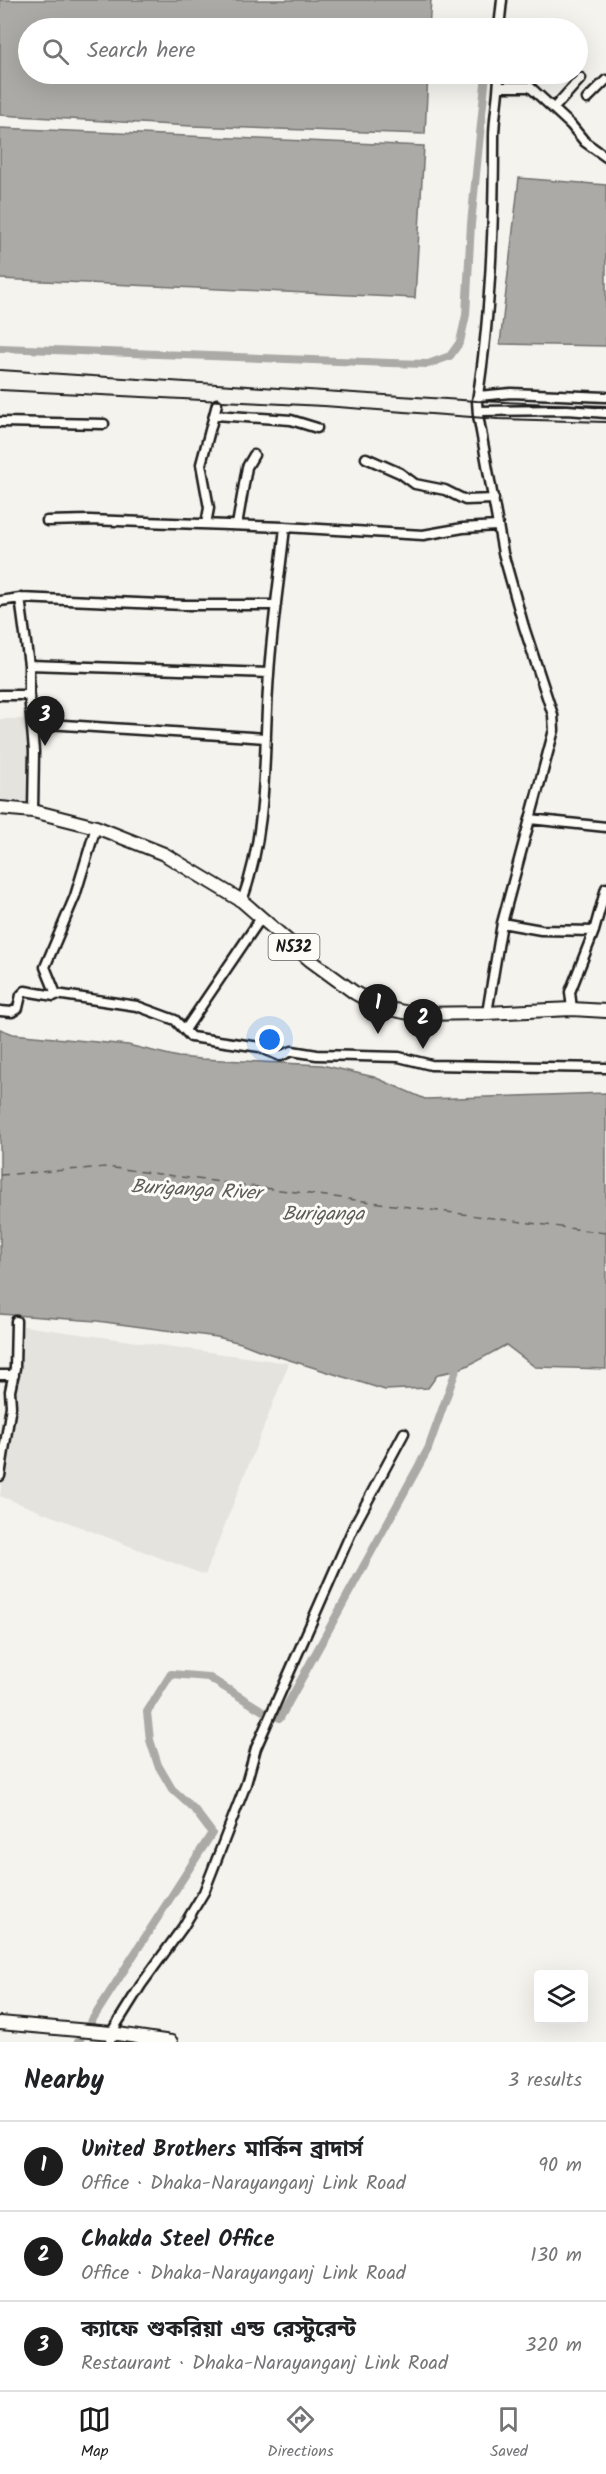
<!DOCTYPE html>
<meta charset="utf-8">
<style>
:root{--surface:#fff;--page:#f6f6f6;--text:#202124;--muted:#757577;--line:#e0e0e0;--accent:#1c1c1c}
body{margin:0;font-family:Kalam,"Noto Sans Bengali",sans-serif;background:var(--page);color:var(--text)}
.controls{position:absolute;right:18px;bottom:18px;display:grid;overflow:hidden;border-radius:6px;box-shadow:0 6px 24px #0002}
.controls button{width:54px;height:54px;display:grid;place-items:center;padding:0;border:0;border-bottom:2px solid var(--line);background:var(--surface);color:var(--text);font:30px sans-serif}
.you{position:absolute;left:270px;top:1040px;width:21px;height:21px;margin:-15px;border:4px solid #fff;border-radius:50%;background:#1a73e8;box-shadow:0 0 0 9px #1a73e833}
.badge{display:grid;place-items:center;width:39px;height:39px;border-radius:50%;background:var(--accent);color:#fff;font-size:20px;font-weight:700}
.pin{position:absolute;translate:-50% -50px;filter:drop-shadow(0 2px 3px #0008)}
.pin::after{content:'';position:absolute;top:32px;width:21px;height:18px;background:inherit;clip-path:polygon(0 0,100% 0,50% 100%)}
.list{margin:0;padding:0;list-style:none}
h2{display:flex;justify-content:space-between;align-items:center;height:78px;margin:0;padding:0 24px;font-size:26px}
h2 small{font-size:20px;font-weight:400;color:var(--muted)}
.list li{display:grid;grid-template-columns:39px 1fr auto;gap:18px;align-items:center;box-sizing:border-box;height:90px;padding:0 24px;border-top:2px solid var(--line)}
.list b{display:block;font-size:22px;white-space:nowrap}
.list p{margin:0;font-size:20px;white-space:nowrap;color:var(--muted)}
.list em{font-size:20px;font-style:normal;color:var(--muted)}
.icon{flex:none;width:33px;height:33px;fill:none;stroke:currentColor;stroke-width:2;stroke-linecap:round;stroke-linejoin:round}
.map{position:relative;flex:none;width:606px;height:2042px;overflow:hidden}
.search{position:absolute;background:var(--surface);box-shadow:0 6px 24px #0002;left:18px;right:18px;top:18px;height:66px;display:flex;align-items:center;gap:15px;box-sizing:border-box;padding:0 21px;border-radius:33px;color:var(--muted);font-size:22px}
.sheet{height:348px;background:var(--surface)}
nav{display:flex;justify-content:space-around;align-items:center;box-sizing:border-box;height:84px;border-top:2px solid var(--line);background:var(--surface);font-size:16px;color:var(--muted)}
nav a{display:grid;justify-items:center;gap:3px}
nav .on{color:var(--accent)}
.map>svg:first-child{display:block}
.built{fill:#e4e3de}
.water{fill:#abaaa6;stroke:#72716f;stroke-width:1.5}
.lines{fill:none;stroke-linecap:round;stroke-linejoin:round}
.canal{stroke:#abaaa6;stroke-width:8}
.ferry{stroke:#5c5c5a;stroke-width:1.5;stroke-dasharray:8 6;stroke-linecap:butt}
.minor-casing{stroke:#1c1c1c;stroke-width:13}
.highway-casing{stroke:#1c1c1c;stroke-width:16}
.minor{stroke:#fdfcf7;stroke-width:8}
.highway{stroke:#fdfcf7;stroke-width:12}
.rail{stroke:#1c1c1c;stroke-width:2}
.labels{text-anchor:middle;dominant-baseline:central;stroke-width:6;stroke-linejoin:round;paint-order:stroke}
.shield{fill:#fdfcf7;stroke:#605f5e;stroke-width:1.5}
.shield-label{font-size:16px;font-weight:bold;fill:#1c1c1c}
.water-label{font-size:20px;font-style:italic;fill:#5c5c5a;stroke:#fdfcf7}
</style>
<div class="map">
<svg width="606" height="2042" viewBox="0 0 606 2042">
<rect width="100%" height="100%" fill="#f4f3ee"/>
<filter id="ink" filterUnits="userSpaceOnUse"><feTurbulence type="fractalNoise" baseFrequency=".0167" numOctaves="2"/><feDisplacementMap in="SourceGraphic" scale="12" xChannelSelector="R" yChannelSelector="G"/><feConvolveMatrix kernelMatrix="1 2 1 2 8 2 1 2 1" color-interpolation-filters="sRGB"/></filter>
<g filter="url(#ink)">
<!-- built -->
<path class="built" d="M0,719H28L30,808H0Z
M23,1326L289,1363L205,1575L0,1496Z"/>
<!-- water -->
<path class="water" d="M0,0H431L429,28H28V74H428L425,134L191,126L0,115Z
M0,128L424,146L415,298L0,279Z
M519,178L606,185V346L500,344Z
M0,1029L13,1034L128,1045L178,1057L201,1059L322,1065L374,1077L425,1099L606,1093V1369L535,1367L506,1345C483,1357 464,1371 438,1374L428,1388L385,1390L264,1352L241,1343L217,1337L97,1321L0,1314Z"/>
<g class="lines">
<!-- canal -->
<path class="canal" d="M492,28V24
M0,348L390,363L428,364L450,356L460,342L466,315L471,224L486,74
M78,2042L212,1833L194,1809L172,1789L158,1765L150,1740L147,1712L171,1674L208,1677L263,1711L280,1718L428,1449L459,1362"/>
<!-- ferry -->
<path class="ferry" d="M0,1175L106,1167L606,1233"/>
<!-- minor casing -->
<g class="minor-casing">
<path id="minor" d="M499,28L502,0
M499,87H530L571,125L585,142L606,157
M587,99L606,80
M554,108L581,78
M478,396L511,393L606,397
M478,411L567,410L606,413
M215,415L291,420L317,428
M0,422L104,424
M366,458L400,473L415,484L445,490L465,500L494,499
M47,521L89,520L285,527L423,535L463,528L497,526
M206,524L209,508L201,464L217,404
M237,525L247,467L254,455
M20,598L29,665V695L34,751L33,811
M0,601L20,598L184,605H276
M29,665L269,673
M0,695H29
M32,723L266,738
M530,819L606,827
M242,901C269,827 263,751 269,674C272,625 280,576 285,527
M502,923L541,930L594,931
M56,994L137,1006L175,1020L191,1037L260,1047L280,1056L292,1051L317,1055L399,1057L431,1065L606,1068
M572,1009L570,992L594,931L606,888
M0,1011L12,1012L18,1008L21,995L25,991L54,996L56,994L45,967L75,896L96,827
M487,1013L502,923L554,730L553,715L524,627L503,553L478,415L477,401C491,314 494,225 494,137C494,116 499,95 499,74
M185,1030L261,918
M0,1375H14
M0,1476L11,1406L10,1391L15,1368L16,1321
M110,2042L111,2033L141,1985L183,1927L204,1892L246,1784L256,1748L275,1705L354,1526L404,1433"/>
</g>
<!-- highway casing -->
<g class="highway-casing">
<path id="highway" d="M0,808L33,811L96,827L164,854L242,901L310,960L355,993L380,1007L414,1014L487,1013L572,1009L606,1011
M0,2023L111,2033L171,2042"/>
</g>
<!-- minor -->
<use href="#minor" class="minor"/>
<!-- highway -->
<use href="#highway" class="highway"/>
<!-- rail -->
<path class="rail" d="M0,370L477,401L606,406
M0,390L324,406L498,419L606,422"/>
</g>
</g>
<g class="labels">
<!-- shield labels -->
<rect class="shield" x="268.5" y="934" width="51" height="26" rx="4.5"/>
<g class="shield-label">
<text x="294" y="947">N532</text>
</g>
<!-- water labels -->
<g class="water-label">
<text transform="translate(196 1191) rotate(3)">Buriganga River</text>
<text x="323" y="1215">Buriganga</text>
</g>
</g>
</svg>
<div class="controls">
<button><svg class="icon" aria-label="layers" viewBox="0 0 24 24"><path d="M12 4l9 5-9 5-9-5zM3 14l9 5 9-5"/></svg></button>
</div>
<div class="you"></div>
<div class="pin badge" style="left:378px;top:1034px">1</div>
<div class="pin badge" style="left:423px;top:1049px">2</div>
<div class="pin badge" style="left:45px;top:746px">3</div>
<div class="search"><svg class="icon" aria-label="search" viewBox="0 0 24 24"><circle cx="10" cy="10" r="6"/><path d="M15 15l6 6"/></svg>Search here</div>
</div>
<section class="sheet">
<h2>Nearby<small>3 results</small></h2>
<ul class="list">
<li><span class="badge">1</span><div><b>United Brothers মার্কিন ব্রাদার্স</b><p>Office · Dhaka-Narayanganj Link Road</p></div><em>90 m</em></li>
<li><span class="badge">2</span><div><b>Chakda Steel Office</b><p>Office · Dhaka-Narayanganj Link Road</p></div><em>130 m</em></li>
<li><span class="badge">3</span><div><b>ক্যাফে শুকরিয়া এন্ড রেস্টুরেন্ট</b><p>Restaurant · Dhaka-Narayanganj Link Road</p></div><em>320 m</em></li>
</ul>
</section>
<nav>
<a class="on"><svg class="icon" aria-label="map" viewBox="0 0 24 24"><path d="M3 6l6-2 6 2 6-2v14l-6 2-6-2-6 2zM9 4v14M15 6v14"/></svg>Map</a>
<a><svg class="icon" aria-label="directions" viewBox="0 0 24 24"><path d="M12 3l9 9-9 9-9-9zM9 14v-3h6M13 9l2 2-2 2"/></svg>Directions</a>
<a><svg class="icon" aria-label="saved" viewBox="0 0 24 24"><path d="M7 4h10v16l-5-4-5 4z"/></svg>Saved</a>
</nav>
